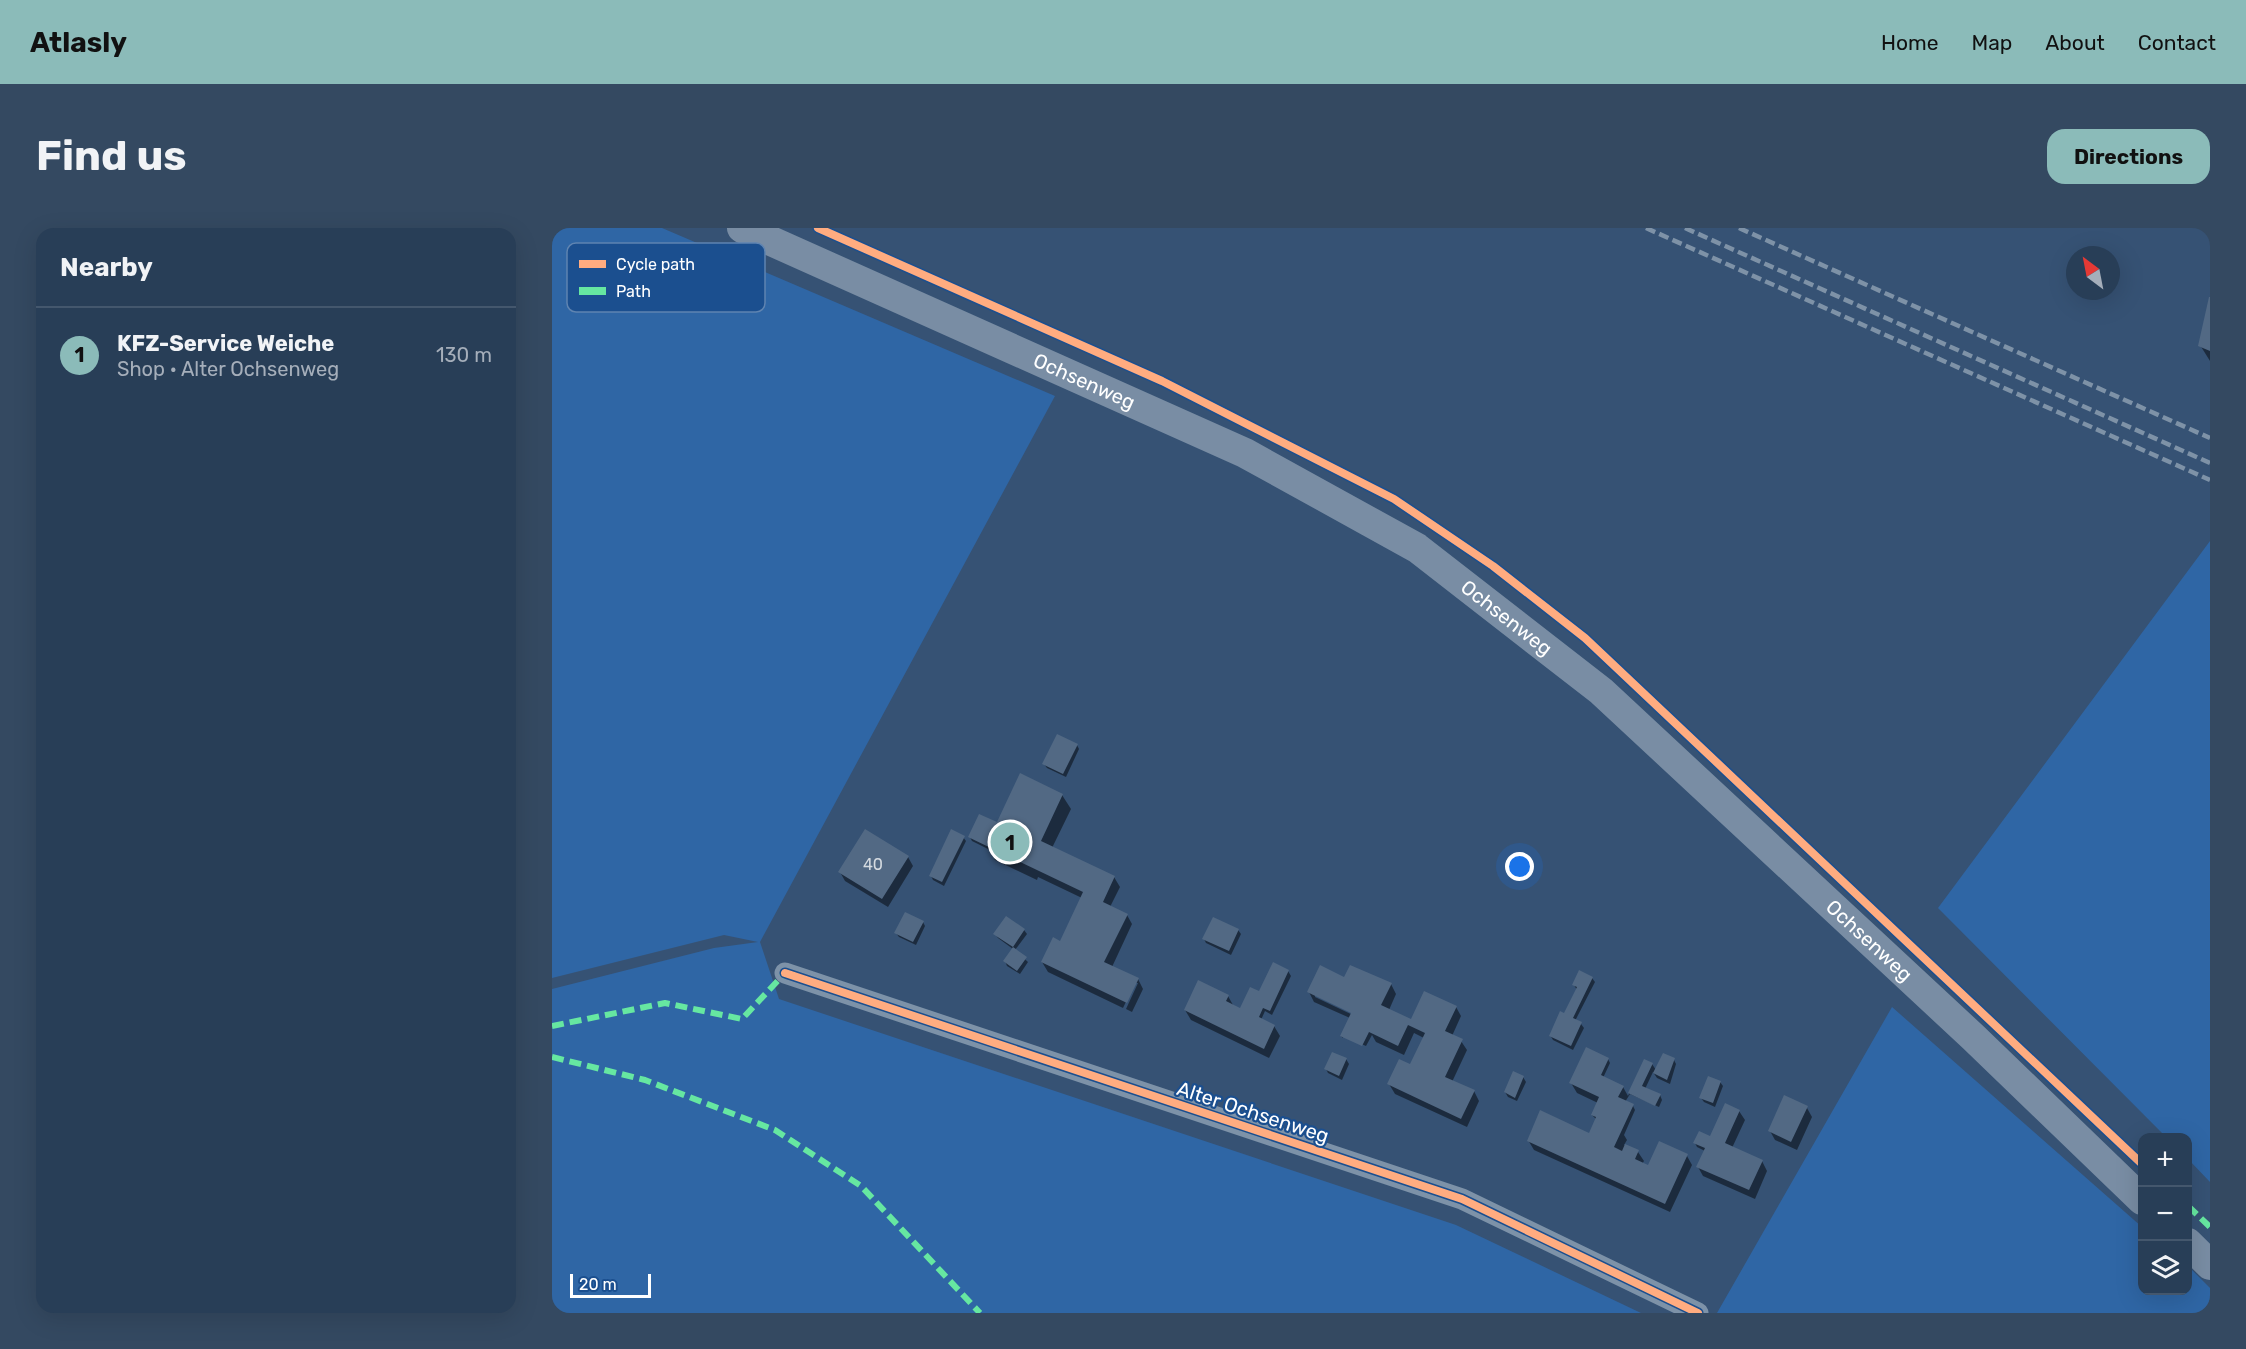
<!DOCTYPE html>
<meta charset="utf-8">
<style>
:root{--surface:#283e57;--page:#344961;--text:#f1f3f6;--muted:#a5aeba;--line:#44576d;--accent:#8bbbb9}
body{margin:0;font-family:Rubik,sans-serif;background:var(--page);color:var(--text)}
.controls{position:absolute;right:18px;bottom:18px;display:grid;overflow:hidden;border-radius:12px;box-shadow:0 6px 24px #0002}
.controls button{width:54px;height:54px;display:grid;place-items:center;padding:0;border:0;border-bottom:2px solid var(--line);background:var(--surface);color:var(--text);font:30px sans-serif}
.compass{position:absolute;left:1514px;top:18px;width:54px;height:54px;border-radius:50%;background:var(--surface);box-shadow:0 6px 24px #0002;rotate:328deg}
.scale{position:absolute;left:18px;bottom:15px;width:81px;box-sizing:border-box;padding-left:6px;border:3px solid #fff;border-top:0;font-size:16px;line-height:21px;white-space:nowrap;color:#fff;-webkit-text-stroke:4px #1b4f8f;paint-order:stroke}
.you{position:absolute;left:968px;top:639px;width:21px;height:21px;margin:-15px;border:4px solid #fff;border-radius:50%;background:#1a73e8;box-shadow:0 0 0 9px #1a73e833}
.badge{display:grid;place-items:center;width:39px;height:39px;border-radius:50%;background:var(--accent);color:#111;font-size:20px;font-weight:700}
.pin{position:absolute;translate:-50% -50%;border:3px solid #fff;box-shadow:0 2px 6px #0006}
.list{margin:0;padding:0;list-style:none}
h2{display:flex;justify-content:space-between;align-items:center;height:78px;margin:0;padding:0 24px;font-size:26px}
h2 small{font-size:20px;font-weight:400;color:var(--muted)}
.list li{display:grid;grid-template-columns:39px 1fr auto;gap:18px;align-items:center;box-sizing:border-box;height:96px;padding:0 24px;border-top:2px solid var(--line)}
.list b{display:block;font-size:22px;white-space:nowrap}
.list p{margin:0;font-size:20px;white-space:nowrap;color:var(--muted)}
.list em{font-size:20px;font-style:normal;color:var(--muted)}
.icon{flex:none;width:33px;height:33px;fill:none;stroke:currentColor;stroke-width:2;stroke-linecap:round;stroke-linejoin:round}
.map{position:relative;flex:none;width:1658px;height:1085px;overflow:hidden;border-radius:18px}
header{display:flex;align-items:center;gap:36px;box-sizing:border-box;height:84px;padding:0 30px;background:var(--accent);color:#111}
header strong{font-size:28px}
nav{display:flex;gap:33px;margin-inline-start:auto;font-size:21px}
.intro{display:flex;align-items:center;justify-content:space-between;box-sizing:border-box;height:144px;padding:0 36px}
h1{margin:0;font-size:42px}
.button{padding:15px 27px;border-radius:18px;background:var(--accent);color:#111;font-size:21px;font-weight:700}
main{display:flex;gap:36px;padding:0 36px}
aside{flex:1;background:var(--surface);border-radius:18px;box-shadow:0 6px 24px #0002}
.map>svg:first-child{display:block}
.green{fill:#2f66a5}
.shadow{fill:#0007;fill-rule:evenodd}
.building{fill:#526984}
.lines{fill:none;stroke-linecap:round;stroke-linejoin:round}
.street{stroke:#7d92a8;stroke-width:21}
.secondary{stroke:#798da4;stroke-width:30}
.rail{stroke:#7e92a7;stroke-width:4.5;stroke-dasharray:10 4.5;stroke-linecap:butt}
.quiet{stroke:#66e7a1;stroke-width:6;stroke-dasharray:12 6;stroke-linecap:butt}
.cycleway-casing{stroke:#1b4f8f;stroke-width:11}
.cycleway{stroke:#ffac80;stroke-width:8}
.labels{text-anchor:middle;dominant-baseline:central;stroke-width:4.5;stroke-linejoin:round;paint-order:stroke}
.number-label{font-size:16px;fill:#d4dae0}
.street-label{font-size:20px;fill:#fff;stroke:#1b4f8f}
.key{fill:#1b4f8f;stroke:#5f84b1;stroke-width:1.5}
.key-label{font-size:16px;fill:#fff}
</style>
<header>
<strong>Atlasly</strong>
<nav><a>Home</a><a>Map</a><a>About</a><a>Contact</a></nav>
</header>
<div class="intro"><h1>Find us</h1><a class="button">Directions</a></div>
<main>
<aside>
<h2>Nearby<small></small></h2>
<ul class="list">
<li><span class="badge">1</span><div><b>KFZ-Service Weiche</b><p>Shop · Alter Ochsenweg</p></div><em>130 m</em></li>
</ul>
</aside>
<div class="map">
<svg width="1658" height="1085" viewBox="0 0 1658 1085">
<rect width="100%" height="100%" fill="#365274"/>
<!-- green -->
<path class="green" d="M0,0H110L503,168L208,714L227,771L904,997L1089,1085H0V761L162,720L206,714L172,707L0,750Z
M1658,313V954L1636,931V910L1614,909L1386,680Z
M1340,779L1590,999V1062H1636V1038L1658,1060V1085H1165Z"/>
<!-- shadow -->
<path class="shadow" d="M1658,71V133L1648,117Z
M525,517L527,521L514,549L495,540L492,536Z
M510,567L519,581L500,620L562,649L568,659L558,679L575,687L580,696L560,739L586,751L591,761L580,784L574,781L586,755H583L571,780L496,744L490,734L509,715L530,670L486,649L485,652L443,632L438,622L420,613L418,609Z
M411,609L414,613L392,658L381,652L379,648Z
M356,629L361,638L336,679L293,653L288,644Z
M371,694L373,698L364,717L347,709L344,705Z
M472,702L475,706L463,722L476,734L468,746L455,738L453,733L461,721L446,710L443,706Z
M686,702L689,706L679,727L654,715L652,711Z
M736,743L739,748L720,787L713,783L709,792L722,798L728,808L717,830L639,792L633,782L676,768L681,777L692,784L708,765Z
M1040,750L1043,754L1023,793L1029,796L1032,800L1021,822L1001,812L998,807L1012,787L1025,762L1022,757Z
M793,751L839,756L844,766L837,782L860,793L904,779L909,788L900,808L909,813L915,822L900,854L922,863L927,873L915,899L843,866L837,856L858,838L872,810L862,805L852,827L824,814L820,807L814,818L791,808V810L789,808L798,790L762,774L757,764ZM763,766L806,787L805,789L763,769Z
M794,831L797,836L790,852L776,845L774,841Z
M1056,831L1058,835L1051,850L1071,859L1076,868L1093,833L1100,836L1104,842L1122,832L1124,836L1118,856L1105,850L1101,844L1093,861L1108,867L1110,872L1107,879L1078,866L1073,874L1081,878L1083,882L1072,907L1075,912L1072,917L1086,924L1092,933L1090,936L1097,939L1135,928L1140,937L1118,984L982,922L976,912L1038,907L1045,892L1040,887L1046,875L1025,865L1019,855Z
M971,849L974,854L965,873L956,869L953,864Z
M1168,854L1171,858L1163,879L1152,874L1149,870Z
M1255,880L1260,889L1245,922L1223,912L1218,903Z
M1187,883L1193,892L1180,920L1210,933L1215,943L1203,971L1151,948L1146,939L1153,923L1145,919L1143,915L1157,910Z"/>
<!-- building -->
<path class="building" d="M1657,69H1658V123L1646,118Z
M505,506L526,516L511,546L490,536Z
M468,545L511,566L489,613L563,648L551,674L576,686L552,734L587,750L575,775L489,734L501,709L508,713L531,664L416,609L427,586L445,594Z
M313,601L357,628L330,671L286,644Z
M399,601L413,608L390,654L377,648Z
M353,684L372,693L361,714L342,705Z
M454,688L473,701L461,719L475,729L465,743L451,733L461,719L441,706Z
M661,689L687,701L677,723L650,711Z
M721,734L737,742L718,783L711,780L707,789L723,797L712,821L632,782L646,752L677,767L674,773L688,780L698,759L707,763Z
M768,737L792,749L798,737L840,755L829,777L859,791L872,763L905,778L893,803L911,811L893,849L923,862L909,891L835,856L847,831L858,836L873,805L856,797L846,818L817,804L810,818L788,808L799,785L755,764Z
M1027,742L1041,749L1021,790L1030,794L1019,818L997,808L1008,783L1012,785L1025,759L1020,757Z
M1034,819L1057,830L1049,847L1072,858L1066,869L1082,876L1062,919L1070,923L1073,916L1087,922L1083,931L1096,937L1107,913L1136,926L1113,976L975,913L988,882L1037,905L1044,889L1039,887L1047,869L1017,855Z
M780,824L795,830L787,848L772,841Z
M1111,825L1123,830L1115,852L1101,845Z
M1092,831L1101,835L1090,858L1109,866L1103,878L1076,865Z
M961,843L972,848L963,870L952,864Z
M1156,848L1169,853L1161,875L1147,870Z
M1232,867L1256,878L1239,914L1216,903Z
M1173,875L1188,882L1173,915L1211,932L1197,962L1144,939L1153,920L1141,915L1147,903L1158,908Z"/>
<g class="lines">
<!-- street -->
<path class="street" d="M233,745L910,971L1146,1085"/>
<!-- secondary -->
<g class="secondary">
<path id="s1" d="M190,0L693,225L865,320L1049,463L1421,809L1590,972"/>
<path d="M1636,1015L1658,1037"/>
</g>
<!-- rail -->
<path class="rail" d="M1094,0L1658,252
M1133,0L1658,235
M1187,0L1658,210"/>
<!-- quiet -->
<path class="quiet" d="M0,798L113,775L190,791L233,745
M0,829L93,852L223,902L309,958L428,1085
M1636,978L1658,999"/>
<!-- cycleway casing -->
<g class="cycleway-casing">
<path id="cycleway" d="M266,0L610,153L842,271L941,338L1033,410L1590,936
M233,745L910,971L1146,1085"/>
</g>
<!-- cycleway -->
<use href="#cycleway" class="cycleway"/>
</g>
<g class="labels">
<!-- number labels -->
<g class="number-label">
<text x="321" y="636">40</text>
</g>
<!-- street labels -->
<g class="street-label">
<text stroke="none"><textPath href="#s1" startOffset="375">Ochsenweg</textPath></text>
<text stroke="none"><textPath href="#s1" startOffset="861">Ochsenweg</textPath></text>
<text stroke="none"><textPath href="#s1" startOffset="1347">Ochsenweg</textPath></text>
<text transform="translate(701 884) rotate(18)">Alter Ochsenweg</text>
</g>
</g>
<!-- legend -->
<rect x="15" y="15" width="198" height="69" rx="9" class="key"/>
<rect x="27" y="32" width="27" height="8" fill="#ffac80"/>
<rect x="27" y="59" width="27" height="8" fill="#66e7a1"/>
<g class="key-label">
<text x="64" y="42">Cycle path</text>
<text x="64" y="69">Path</text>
</g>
</svg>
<div class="controls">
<button>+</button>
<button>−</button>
<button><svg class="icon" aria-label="layers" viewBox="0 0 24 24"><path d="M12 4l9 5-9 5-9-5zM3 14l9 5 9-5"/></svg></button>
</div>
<svg class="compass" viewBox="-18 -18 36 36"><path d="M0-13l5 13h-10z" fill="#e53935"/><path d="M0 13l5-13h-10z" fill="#a5aeba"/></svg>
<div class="scale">20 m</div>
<div class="you"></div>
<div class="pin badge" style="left:458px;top:614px">1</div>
</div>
</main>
